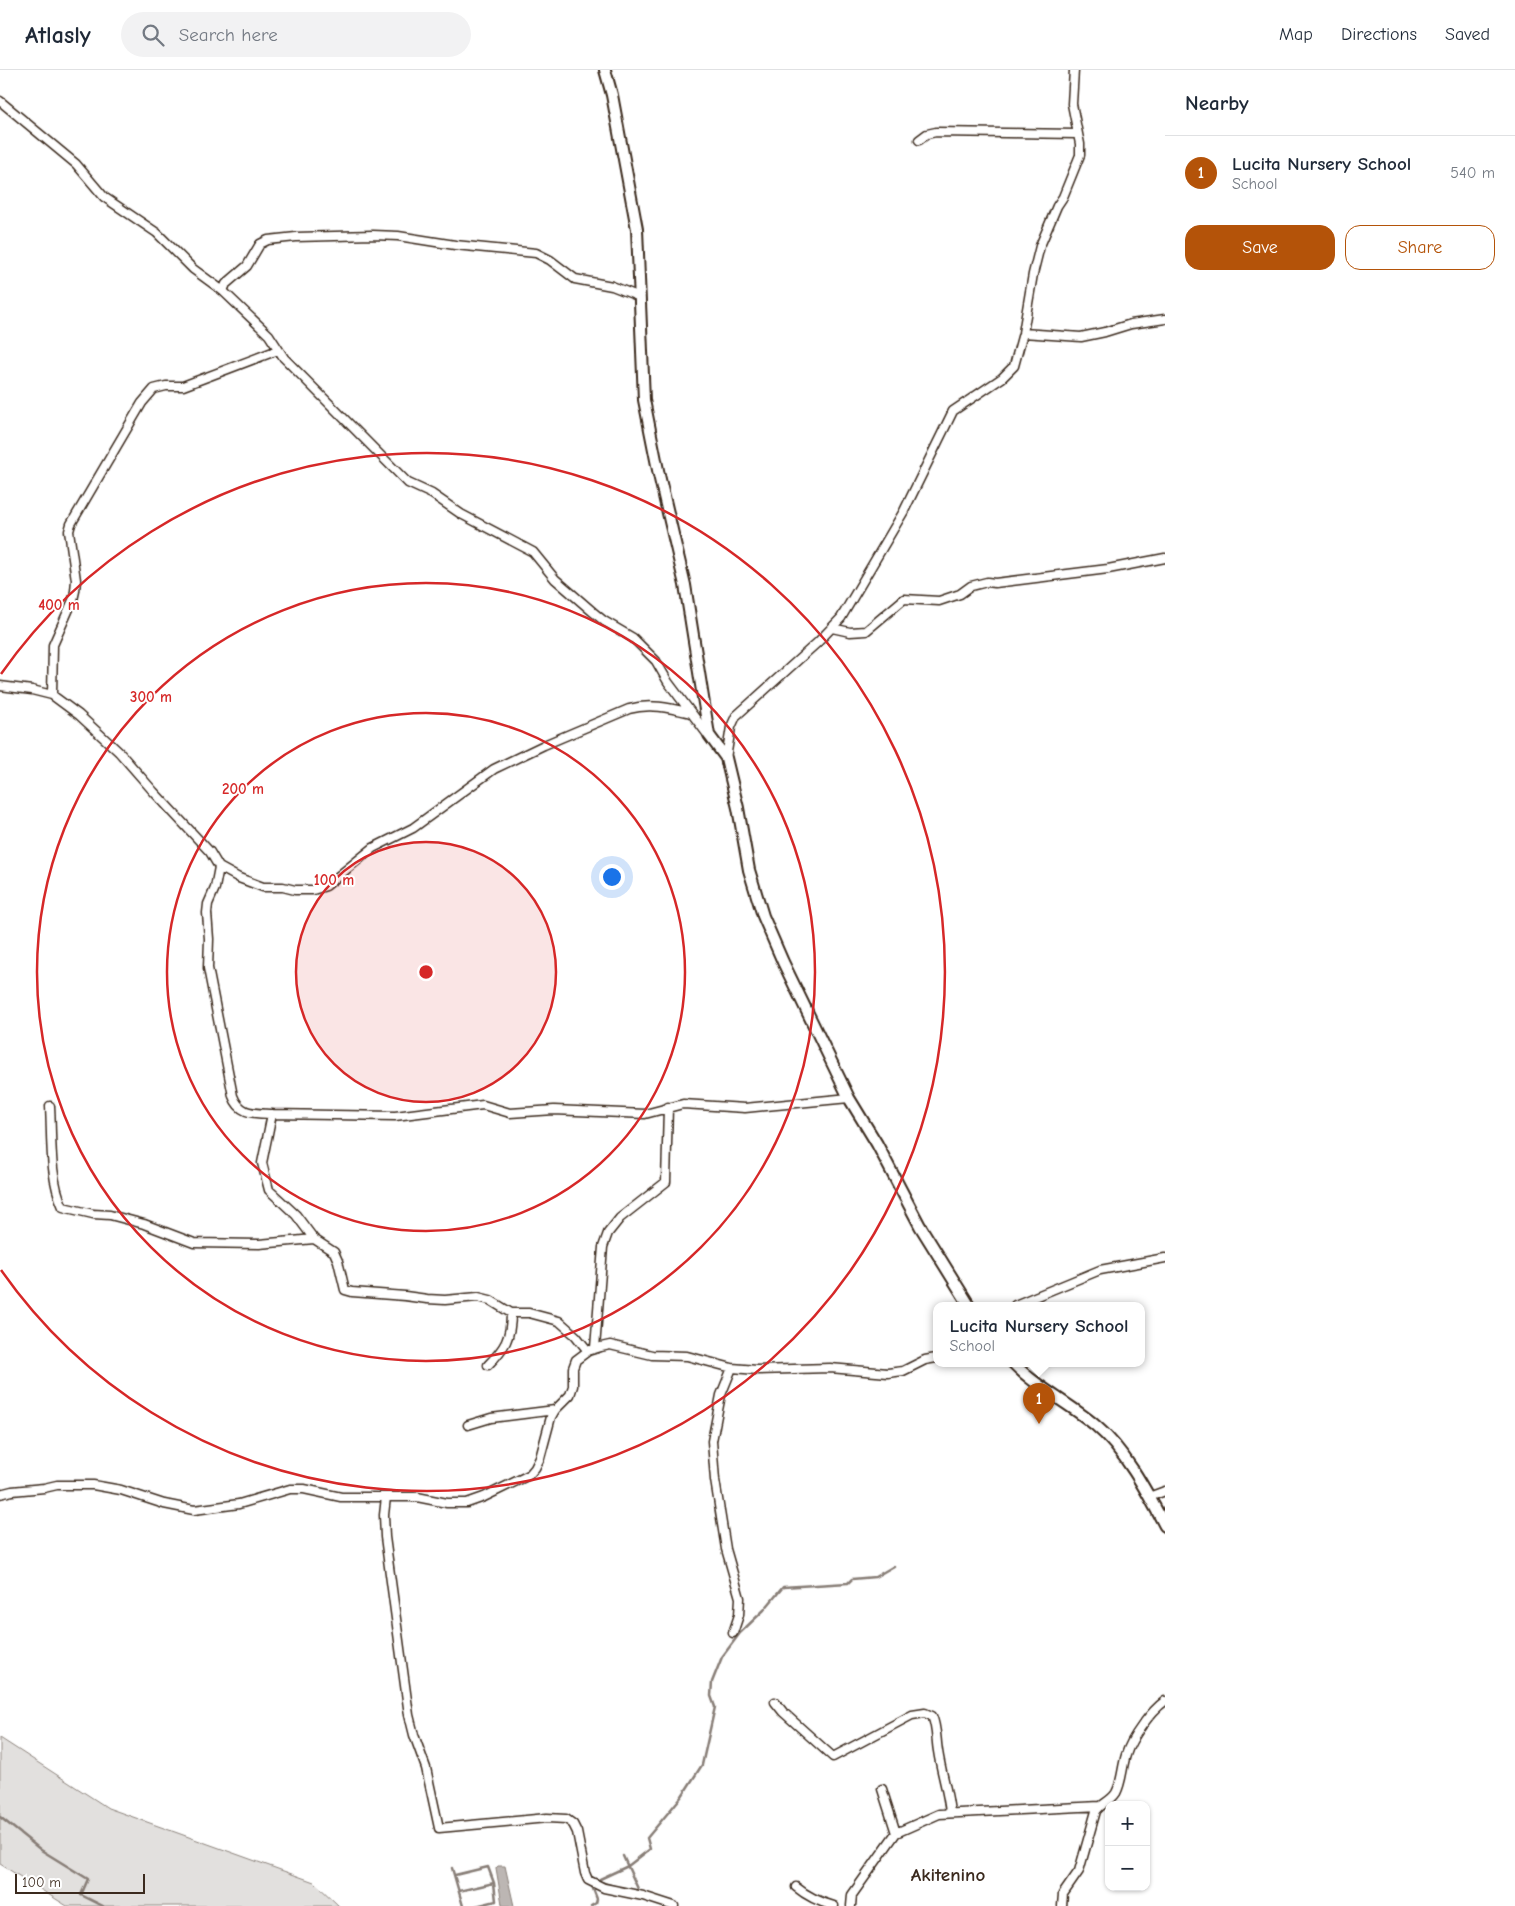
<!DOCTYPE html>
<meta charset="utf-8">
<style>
:root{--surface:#fff;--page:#f2f2f3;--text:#1f2937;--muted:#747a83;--line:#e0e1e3;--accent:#b45309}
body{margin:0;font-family:"Comic Neue",sans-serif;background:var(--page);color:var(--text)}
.controls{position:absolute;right:15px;bottom:15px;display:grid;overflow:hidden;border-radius:10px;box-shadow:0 1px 4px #0004}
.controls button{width:45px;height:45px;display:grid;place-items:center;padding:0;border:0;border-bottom:1px solid var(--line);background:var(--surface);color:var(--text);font:25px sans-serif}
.scale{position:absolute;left:15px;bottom:12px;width:130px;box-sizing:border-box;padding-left:5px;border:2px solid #3b2a1e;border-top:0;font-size:14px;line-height:18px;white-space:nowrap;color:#3b2a1e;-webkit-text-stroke:4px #fff;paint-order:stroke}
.you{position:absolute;left:611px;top:806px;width:18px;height:18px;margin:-12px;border:4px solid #fff;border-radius:50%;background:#1a73e8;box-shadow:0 0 0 8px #1a73e833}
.badge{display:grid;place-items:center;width:32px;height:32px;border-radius:50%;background:var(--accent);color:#fff;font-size:16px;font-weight:700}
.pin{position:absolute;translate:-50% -41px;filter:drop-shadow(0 1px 2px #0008)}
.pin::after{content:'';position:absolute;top:26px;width:18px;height:15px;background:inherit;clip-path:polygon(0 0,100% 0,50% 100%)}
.popup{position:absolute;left:933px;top:1232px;width:212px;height:65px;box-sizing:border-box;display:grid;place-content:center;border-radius:10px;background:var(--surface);filter:drop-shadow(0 1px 4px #0005);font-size:16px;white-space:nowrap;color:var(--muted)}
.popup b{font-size:19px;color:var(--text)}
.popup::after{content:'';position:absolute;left:50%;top:100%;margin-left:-10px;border:10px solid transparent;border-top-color:var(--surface)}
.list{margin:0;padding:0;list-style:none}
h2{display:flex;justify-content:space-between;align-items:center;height:65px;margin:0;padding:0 20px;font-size:21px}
h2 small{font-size:16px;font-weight:400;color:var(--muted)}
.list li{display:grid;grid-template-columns:32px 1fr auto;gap:15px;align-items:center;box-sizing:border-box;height:75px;padding:0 20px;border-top:1px solid var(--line)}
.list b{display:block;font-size:19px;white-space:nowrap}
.list p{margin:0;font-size:16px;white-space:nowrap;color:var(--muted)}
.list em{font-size:16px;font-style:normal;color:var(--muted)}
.actions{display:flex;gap:10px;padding:15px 20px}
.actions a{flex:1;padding:11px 0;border:1px solid var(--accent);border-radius:15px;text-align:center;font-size:18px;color:var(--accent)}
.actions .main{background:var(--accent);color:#fff}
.icon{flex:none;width:28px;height:28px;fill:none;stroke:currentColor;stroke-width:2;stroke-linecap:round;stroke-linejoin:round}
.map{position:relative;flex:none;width:1165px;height:1836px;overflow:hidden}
header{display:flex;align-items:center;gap:30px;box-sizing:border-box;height:70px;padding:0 25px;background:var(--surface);border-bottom:1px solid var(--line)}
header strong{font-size:24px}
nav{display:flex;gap:28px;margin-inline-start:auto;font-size:18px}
.search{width:350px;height:45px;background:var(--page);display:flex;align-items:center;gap:12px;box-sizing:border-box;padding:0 18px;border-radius:28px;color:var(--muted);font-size:19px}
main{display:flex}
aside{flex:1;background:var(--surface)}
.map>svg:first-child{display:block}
.green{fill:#e2e0de;stroke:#8e857e}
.water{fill:#bcb6b3;stroke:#887e77}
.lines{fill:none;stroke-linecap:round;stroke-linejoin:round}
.stream{stroke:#887e77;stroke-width:2.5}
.minor-casing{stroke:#3b2a1e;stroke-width:11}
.tertiary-casing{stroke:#3b2a1e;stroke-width:14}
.minor{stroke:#fff;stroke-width:8}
.tertiary{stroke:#fff;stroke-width:10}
.ring{fill:none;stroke:#d62828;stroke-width:2.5}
.labels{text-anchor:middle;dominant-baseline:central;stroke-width:4;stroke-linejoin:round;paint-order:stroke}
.quarter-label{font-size:19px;font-weight:bold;fill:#3b2a1e;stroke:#fff}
.centre{fill:#d62828;stroke:#fff;stroke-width:2.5}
.ring-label{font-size:15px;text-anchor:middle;font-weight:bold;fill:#d62828;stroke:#fff;stroke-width:4;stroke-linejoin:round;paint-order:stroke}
</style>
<header>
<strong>Atlasly</strong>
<div class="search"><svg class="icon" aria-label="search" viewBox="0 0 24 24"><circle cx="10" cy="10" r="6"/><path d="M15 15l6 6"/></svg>Search here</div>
<nav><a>Map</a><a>Directions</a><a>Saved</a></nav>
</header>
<main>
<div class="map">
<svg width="1165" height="1836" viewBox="0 0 1165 1836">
<rect width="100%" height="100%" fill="#fff"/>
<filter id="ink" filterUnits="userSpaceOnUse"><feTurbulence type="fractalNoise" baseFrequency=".02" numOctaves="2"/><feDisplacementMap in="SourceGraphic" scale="10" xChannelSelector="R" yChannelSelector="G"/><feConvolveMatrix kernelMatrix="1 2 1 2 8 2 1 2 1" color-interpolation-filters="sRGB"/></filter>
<g filter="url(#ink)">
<!-- green -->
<path class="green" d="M0,1668L108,1738L314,1812L339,1836H67L0,1794Z"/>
<!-- water -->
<path class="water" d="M498,1796H505L514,1836H504L502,1834L496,1798Z"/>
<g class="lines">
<!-- stream -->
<path class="stream" d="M0,1747L41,1780L88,1809L81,1825L103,1836
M623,1786L639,1821L634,1820
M452,1798L463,1836
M455,1805L488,1797L494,1813L496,1831L476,1836
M598,1811L623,1819
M459,1821L494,1813
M591,1836L596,1833L597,1829L592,1816L600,1809L628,1796L650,1779L647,1768L682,1726L702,1695L715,1637L711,1626L712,1612L722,1587L740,1563L764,1540L783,1517L848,1513L852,1509L875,1507L894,1496"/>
<!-- minor casing -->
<g class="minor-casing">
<path id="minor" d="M0,31L76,94L104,127L157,163L193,199L223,221L269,265L284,288L408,413L432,424L461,444L533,482L555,509L593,542L604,551L633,568L656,591L668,612L708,665
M919,70L927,64L936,62L1077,64
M223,221L226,214L247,196L260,174L268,170L296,167L373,165L398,166L455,175L536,183L550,190L575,209L612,216L640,227
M1023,263L1081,267L1105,262L1131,254L1165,249
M832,558L850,562L866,561L904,529L939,531L960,524L971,516L987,512L995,513L1108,499L1165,488
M0,616L32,620L52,625L79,645L119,682L154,722L210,782L219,797L215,818L208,834L207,843L209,869L208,898L233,1026C240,1045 254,1043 272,1044L395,1046L483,1035L510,1043L554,1040L645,1044L683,1034L745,1038L849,1028
M52,625L53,575L73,530L75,521L76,510L69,461L71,454L142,333L154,319L166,316H183L278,280
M726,688L731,657L736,646L818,572L841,548L904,441L953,341L1002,308L1014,296L1023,263L1033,204L1040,176L1057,136L1063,127L1080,85V74L1072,34L1074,0
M219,797L239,808L263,817H283L295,820H313L326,816L373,778L413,758L494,699L544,675L629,639C650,633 670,638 691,643
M50,1036C52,1068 49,1107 63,1137L93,1144L110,1145L144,1154L194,1173L259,1174L314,1169
M272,1044L262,1093L269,1120L296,1145L314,1169L334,1182L338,1191L345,1220L352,1222L405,1226L427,1229L445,1230L478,1227L490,1230L511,1243H529L559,1251L576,1266L588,1281
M1015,1235L1100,1200L1165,1188
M595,1278L603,1177L608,1163L620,1148L666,1112L668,1037
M488,1295C505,1278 511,1268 511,1243
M732,1298L721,1325L712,1371L715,1410L726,1479L740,1528L739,1545L733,1563
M468,1355L491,1348L555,1340
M0,1424L12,1421L44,1418L57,1415H93L121,1420L164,1434L194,1440L239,1434L290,1419H304L341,1427H417L447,1433H467L484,1427L529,1405L535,1398L540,1388L551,1347L555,1340L570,1325L573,1316V1298L576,1290L588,1281L601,1277L610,1275L652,1285L687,1286L732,1298L757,1300L830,1298L888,1303L903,1301L925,1290L936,1288
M386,1427L384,1445L385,1467L409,1645L414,1665L426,1698L439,1758L547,1748L566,1749L573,1754L577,1762L585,1803L588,1810L604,1818L643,1826L674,1836
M1149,1427L1165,1421
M775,1632L783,1642L833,1687L912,1645L925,1643L932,1646C937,1657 936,1670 938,1681C941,1702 948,1721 950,1743
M882,1719L896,1763
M796,1817C808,1827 819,1832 834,1836
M851,1836L852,1825L896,1763L939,1744L1100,1736
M1062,1836L1063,1824L1079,1801L1096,1741C1102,1733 1110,1732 1116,1723C1122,1712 1122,1697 1126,1685C1131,1668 1151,1641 1165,1631"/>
</g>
<!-- tertiary casing -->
<g class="tertiary-casing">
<path id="tertiary" d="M605,0L612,25L637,159L644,330L659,405L685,515L709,665L726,688L738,738L749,800L763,846L783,892L849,1028L877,1074L920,1156L969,1235
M1013,1293C1037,1318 1069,1333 1095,1355C1125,1380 1147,1422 1165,1456"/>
</g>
<!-- minor -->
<use href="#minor" class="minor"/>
<!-- tertiary -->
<use href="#tertiary" class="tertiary"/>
</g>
</g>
<!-- distance rings -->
<circle cx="426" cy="902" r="130" fill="#d62828" fill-opacity=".12"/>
<g class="ring">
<circle cx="426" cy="902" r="130"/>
<circle cx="426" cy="902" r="259"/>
<circle cx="426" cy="902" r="389"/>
<path d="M1 604A519 519 0 1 1 1 1200"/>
</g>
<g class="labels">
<!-- quarter labels -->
<g class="quarter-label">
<text x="948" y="1805">Akitenino</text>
</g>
</g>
<circle cx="426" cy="902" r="8" class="centre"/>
<g class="ring-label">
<text x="59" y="540">400 m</text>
<text x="151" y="632">300 m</text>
<text x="243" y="724">200 m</text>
<text x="334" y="815">100 m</text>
</g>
</svg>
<div class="controls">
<button>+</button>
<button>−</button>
</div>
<div class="scale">100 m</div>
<div class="you"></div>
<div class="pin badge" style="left:1039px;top:1354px">1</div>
<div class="popup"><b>Lucita Nursery School</b>School</div>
</div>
<aside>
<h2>Nearby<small></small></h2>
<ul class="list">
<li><span class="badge">1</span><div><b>Lucita Nursery School</b><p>School</p></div><em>540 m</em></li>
</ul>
<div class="actions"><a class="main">Save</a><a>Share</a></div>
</aside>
</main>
